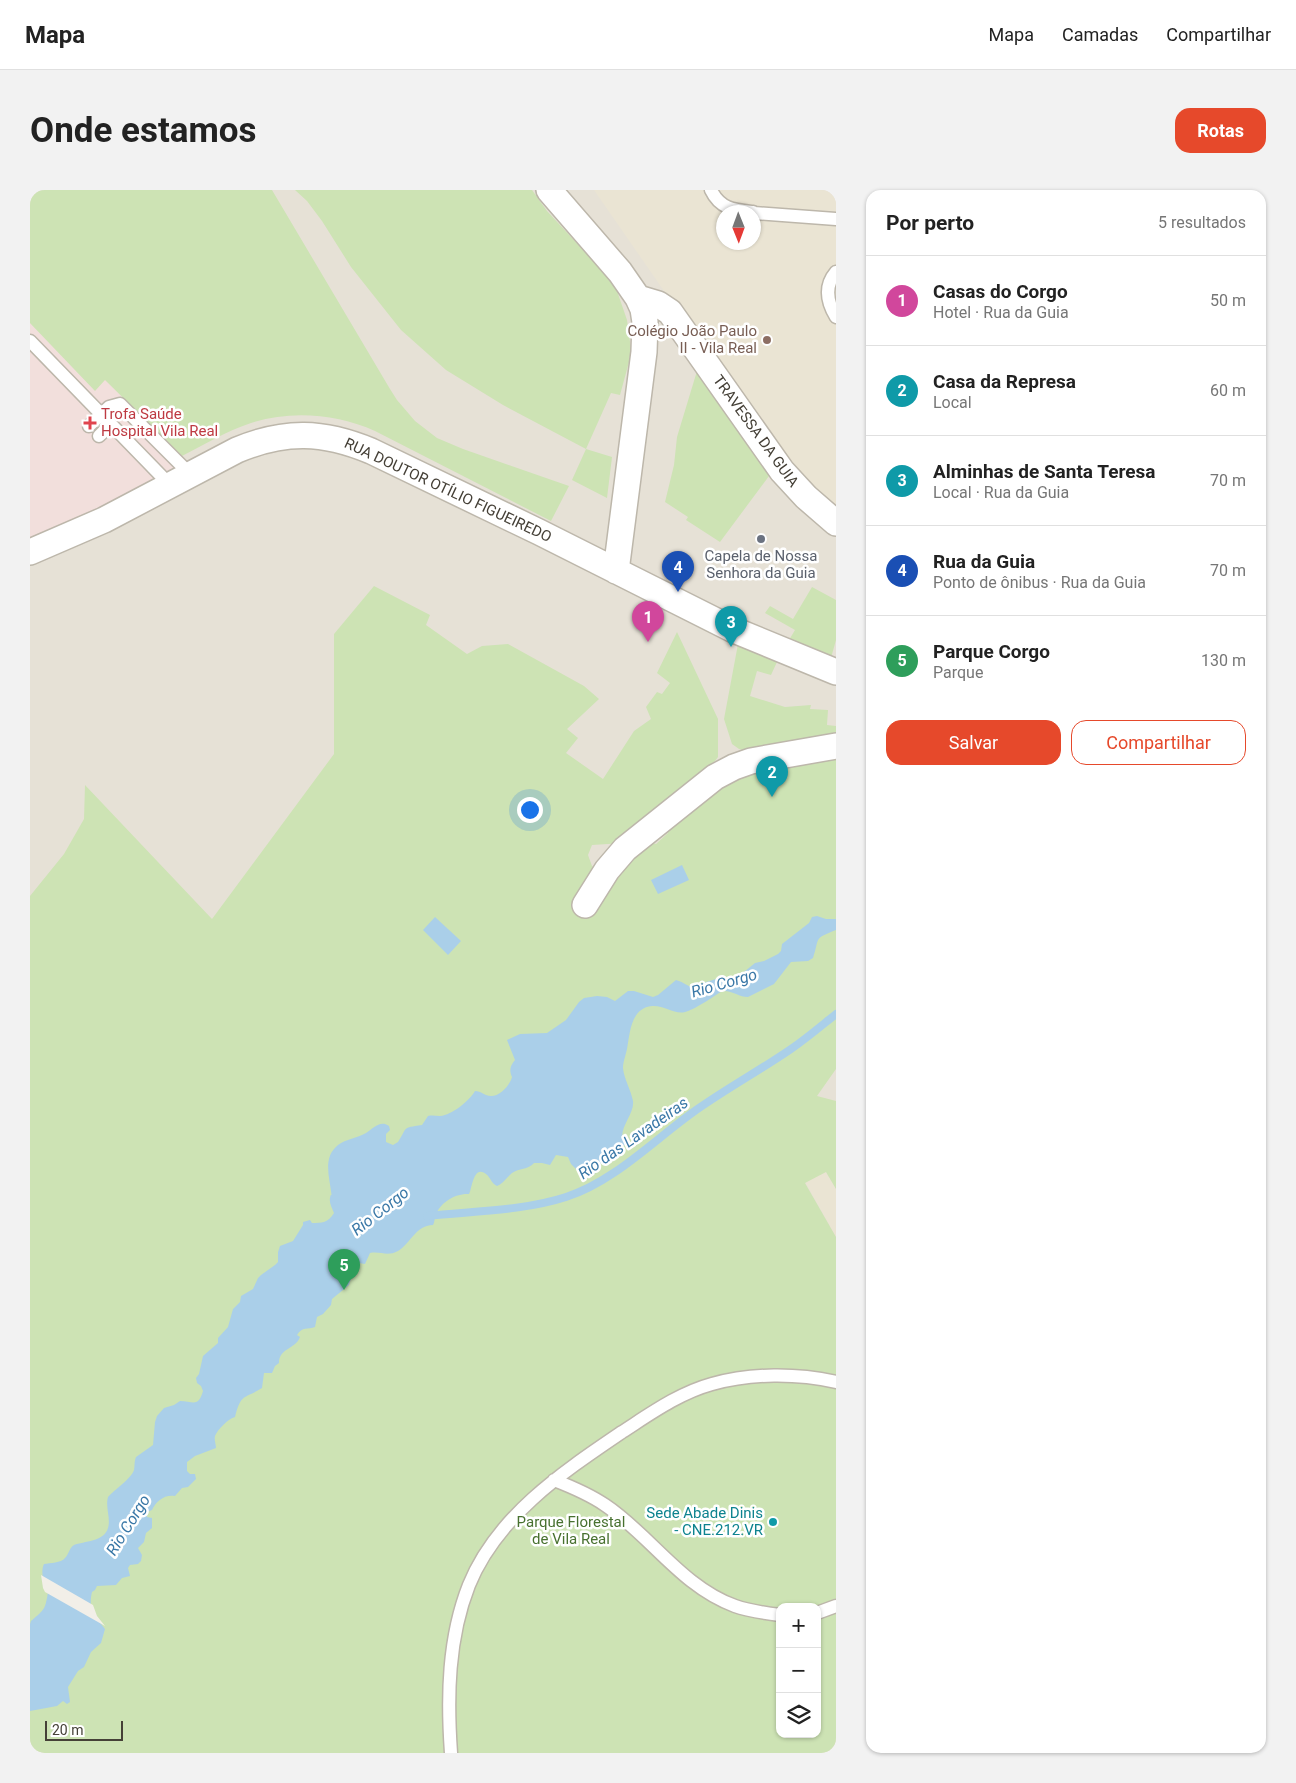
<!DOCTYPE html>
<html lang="pt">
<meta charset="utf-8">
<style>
:root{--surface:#fff;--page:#f2f2f2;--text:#222;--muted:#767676;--line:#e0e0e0;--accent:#e6492b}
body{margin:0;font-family:Roboto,sans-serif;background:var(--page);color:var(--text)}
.controls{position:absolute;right:15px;bottom:15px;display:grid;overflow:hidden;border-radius:10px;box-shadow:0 1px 4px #0004}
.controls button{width:45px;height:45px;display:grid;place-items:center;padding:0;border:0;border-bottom:1px solid var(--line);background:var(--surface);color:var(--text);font:25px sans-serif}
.compass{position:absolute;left:686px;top:15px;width:45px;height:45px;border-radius:50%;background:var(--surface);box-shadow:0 1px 4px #0004;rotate:179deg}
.scale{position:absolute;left:15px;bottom:12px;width:78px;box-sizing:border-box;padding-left:5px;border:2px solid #454037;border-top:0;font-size:14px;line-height:18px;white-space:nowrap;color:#454037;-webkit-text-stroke:4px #fff;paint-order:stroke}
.you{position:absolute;left:499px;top:619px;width:18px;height:18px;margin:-12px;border:4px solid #fff;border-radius:50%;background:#1a73e8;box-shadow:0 0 0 8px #1a73e833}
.badge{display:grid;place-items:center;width:32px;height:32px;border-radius:50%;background:var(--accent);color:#fff;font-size:16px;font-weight:700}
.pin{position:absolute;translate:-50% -41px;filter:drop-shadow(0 1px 2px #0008)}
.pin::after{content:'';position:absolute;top:26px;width:18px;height:15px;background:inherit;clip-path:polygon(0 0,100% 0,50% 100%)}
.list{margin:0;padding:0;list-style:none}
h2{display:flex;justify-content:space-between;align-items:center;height:65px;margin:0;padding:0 20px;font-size:21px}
h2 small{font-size:16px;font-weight:400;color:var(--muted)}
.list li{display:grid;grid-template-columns:32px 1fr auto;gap:15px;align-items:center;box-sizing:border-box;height:90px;padding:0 20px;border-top:1px solid var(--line)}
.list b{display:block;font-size:19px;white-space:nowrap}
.list p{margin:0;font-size:16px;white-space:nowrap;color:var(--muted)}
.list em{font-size:16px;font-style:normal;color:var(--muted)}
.actions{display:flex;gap:10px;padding:15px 20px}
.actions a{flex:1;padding:11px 0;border:1px solid var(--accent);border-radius:15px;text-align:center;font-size:18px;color:var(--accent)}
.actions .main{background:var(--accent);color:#fff}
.icon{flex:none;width:28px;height:28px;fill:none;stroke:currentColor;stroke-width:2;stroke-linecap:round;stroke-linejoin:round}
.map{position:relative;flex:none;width:806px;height:1563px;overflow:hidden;border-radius:15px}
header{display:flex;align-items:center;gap:30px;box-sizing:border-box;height:70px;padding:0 25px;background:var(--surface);border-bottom:1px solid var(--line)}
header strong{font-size:24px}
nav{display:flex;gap:28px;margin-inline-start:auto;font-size:18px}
.intro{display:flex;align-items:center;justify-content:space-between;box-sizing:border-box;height:120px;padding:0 30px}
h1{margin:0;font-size:35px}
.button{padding:12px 22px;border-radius:15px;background:var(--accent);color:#fff;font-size:18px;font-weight:700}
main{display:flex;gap:30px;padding:0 30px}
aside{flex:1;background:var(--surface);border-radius:15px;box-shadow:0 1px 4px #0004}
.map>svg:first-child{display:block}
.residential{fill:#e6e1d6;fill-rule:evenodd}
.education{fill:#eae4d3;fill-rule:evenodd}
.medical{fill:#f2dfdc}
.green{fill:#cde3b4;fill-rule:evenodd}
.water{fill:#aacfe9}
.pier{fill:#f2efe8}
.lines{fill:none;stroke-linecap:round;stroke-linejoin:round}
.stream{stroke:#aacfe9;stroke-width:8}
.lane-casing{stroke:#bdb7ab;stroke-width:15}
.street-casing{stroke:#bdb7ab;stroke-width:28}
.lane{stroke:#fff;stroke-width:12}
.street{stroke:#fff;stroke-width:25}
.education-dot{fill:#8d6e63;stroke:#fff;stroke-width:2}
.health-dot{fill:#e0444e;stroke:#fff;stroke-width:2}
.worship-dot{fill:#6b7280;stroke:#fff;stroke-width:2}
.culture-dot{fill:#0f9aa8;stroke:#fff;stroke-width:2}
.labels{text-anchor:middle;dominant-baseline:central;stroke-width:5;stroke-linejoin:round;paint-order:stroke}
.education-label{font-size:15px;fill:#785e54;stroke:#fff;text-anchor:end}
.health-label{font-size:15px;fill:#be3a42;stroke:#fff;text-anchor:start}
.street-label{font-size:15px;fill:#454037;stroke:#fff}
.worship-label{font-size:15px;fill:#5b616d;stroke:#fff}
.culture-label{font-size:15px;fill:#0d838f;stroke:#fff;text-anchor:end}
.park-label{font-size:15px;fill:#487130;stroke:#fff}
.water-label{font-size:16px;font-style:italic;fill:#3a78a7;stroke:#fff}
</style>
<header>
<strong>Mapa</strong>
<nav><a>Mapa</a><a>Camadas</a><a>Compartilhar</a></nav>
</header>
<div class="intro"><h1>Onde estamos</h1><a class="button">Rotas</a></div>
<main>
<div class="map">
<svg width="806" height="1563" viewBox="0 0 806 1563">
<rect width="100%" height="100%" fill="#f2efe8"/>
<!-- residential -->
<path class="residential" d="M0,0H806V1563H0ZM694,22H724V52H694ZM750,1417H787V1544H750Z"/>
<!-- education -->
<path class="education" d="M564,0H806V317L796,310L736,248ZM694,22H724V52H694Z
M796,982L806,999V1047L775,992Z"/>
<!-- medical -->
<path class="medical" d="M0,133L65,200L75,189L159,273L107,302L0,350Z"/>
<!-- green -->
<path class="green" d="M0,0H242L360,199L367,210L385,231L407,248L433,259L539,296L521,331L345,241C307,224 261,220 221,233C197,241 175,254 152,266L75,190L65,201L0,133Z
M265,0H502L517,21L579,88L587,101L597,130L601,159L599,172L590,205L581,203L556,259L582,267L577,308L542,290L556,259L473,215L416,180L371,140L321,77L292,31L277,11Z
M667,181L739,286L690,352L656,330L658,327L635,312L644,275L647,247Z
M344,396L400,425L396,435L437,464L452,456L478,454L554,496L569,509L537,539L548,548L536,563L573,589L604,541L621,529L616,517L627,502L632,504L640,493L627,483L647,442L688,529V567L685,571L662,589L663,596L594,653L562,655L558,665L562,676L577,689L619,652L626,654L638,643V636L699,589L806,562V879L787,906L806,911V999L796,982L775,993L806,1047V1563H0V706L34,664L54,629L55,595L182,729L304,564V444ZM750,1417H787V1544H750Z
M782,397L806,410V450L799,475L756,455L765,440L735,423L740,416L763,429Z
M708,454L747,472L741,485L727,481L720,506L755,517L781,515L780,519L798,520L797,535L806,536V550L716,561L709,559L702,554L694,529Z"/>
<!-- water -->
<path class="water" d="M652,675L659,690L628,704L621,690Z
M787,726L796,729H806V740C783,749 790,747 783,768L778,771L761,772L744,794L718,807C709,807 702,800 692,801C683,807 664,820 655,822C645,825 634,815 622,816C601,818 600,842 597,859C596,864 593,872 593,878C594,889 601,900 603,911C605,925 584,942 596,954L572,970L567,982L556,989L541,974L538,967L526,965L520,975L512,973H504C498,980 489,978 482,983C476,988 474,993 467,996C461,993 461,988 456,984C443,974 442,1000 439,1004C426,1003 411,1012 406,1024C404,1028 405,1032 403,1035C385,1036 381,1053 368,1061C357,1067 351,1061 340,1063L335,1074L329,1073L325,1075L319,1095L302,1109L301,1115L293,1124L287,1127L285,1137C278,1140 272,1136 267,1145L270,1147C266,1159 249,1158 249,1173L245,1176L242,1183H234L232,1198C214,1209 211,1203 205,1227C198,1229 188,1239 185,1246C184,1250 186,1254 186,1258L165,1266L157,1272V1281L160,1284H165L166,1289L158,1297L152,1298L145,1306C135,1304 126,1311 122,1320L117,1322V1327L122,1328V1338L116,1343L114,1352L108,1358L112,1365L111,1371L108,1374L100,1375L98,1378L100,1386L92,1388L86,1395L67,1396L65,1400L62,1402C58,1420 64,1425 75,1439L71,1453L61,1462L54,1477L48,1481L38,1497L40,1512L37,1514L33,1511L27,1516L0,1521V1434L1,1431C15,1419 15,1420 18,1402C14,1395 10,1382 14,1374C20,1373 31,1373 35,1368C39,1364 39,1358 44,1355C54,1351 74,1352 78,1338C81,1328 75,1317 78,1307C84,1300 101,1289 104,1280C105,1275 104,1272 106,1267L123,1255L125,1232L127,1226L134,1218L144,1215L150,1211C163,1211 168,1218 173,1201L171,1196L167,1193L166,1188L169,1184L173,1166L188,1153V1148L198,1137L203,1119L210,1112L211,1106L223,1099L228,1088L231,1085L245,1075L248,1072V1062L250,1056L263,1051L273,1035V1032L280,1030L282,1033C292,1033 298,1033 304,1023C302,1018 299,1013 300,1008C301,1002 302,1008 301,1001C299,985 293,967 308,955C316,949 327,948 336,943C344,938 350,930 359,936L360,940L356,944V952L363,955L368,952C378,937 371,938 392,935L398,926C402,925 406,926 410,926C422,925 439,911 445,901C451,901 455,906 461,906C470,906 480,895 482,887C479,880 480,876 485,870L477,850L490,844L517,843L536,830L549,812L554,808L567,806L577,807L585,811L598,801H604L623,807L628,805L646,790C654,792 659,798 667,798L673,793L686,789L696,791L709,786L725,773L734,771L748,764L751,761L752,754L779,733L782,727Z
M405,727L431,751L418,765L393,740Z"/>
<!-- pier -->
<path class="pier" d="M11,1385L63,1415L67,1426L75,1436L15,1402L13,1398Z"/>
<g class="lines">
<!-- stream -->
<path class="stream" d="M397,1026C442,1021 493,1021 536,1007C583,992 623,951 662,923C694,900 729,881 761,859C777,848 791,836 806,824"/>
<!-- lane casing -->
<g class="lane-casing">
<path id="lane" d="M681,0C690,19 704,20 723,22
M724,23L806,29
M806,82C794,96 797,112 806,127
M0,151L141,296
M59,236L79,217L90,214L161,285
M69,246L81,234
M524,1290C542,1297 559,1304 575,1315C620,1345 652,1397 705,1416C719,1421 734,1423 750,1425
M787,1423L806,1416
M421,1563C417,1507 418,1448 439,1395C467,1326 533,1282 592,1242C620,1224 649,1203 682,1194C721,1183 767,1183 806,1192"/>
</g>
<!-- street casing -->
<g class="street-casing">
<path id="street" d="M519,0L590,82L608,108L613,119L615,132L614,162L586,381
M608,108L628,114L640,122L752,281L776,307L806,333
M0,362L74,330L207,260C255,240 293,241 341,261L509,342L704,440L806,482
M555,715L577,680L595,659L685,587L704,577L721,571L806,556"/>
</g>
<!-- lane -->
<use href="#lane" class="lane"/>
<!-- street -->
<use href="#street" class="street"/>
</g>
<!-- markers -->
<circle class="education-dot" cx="737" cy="150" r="5"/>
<path class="health-dot" d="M57.5 225.5h5v5h5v5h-5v5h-5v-5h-5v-5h5z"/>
<circle class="worship-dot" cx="731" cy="349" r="5"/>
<circle class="culture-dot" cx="743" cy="1332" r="5"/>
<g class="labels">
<!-- education labels -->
<g class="education-label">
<text x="727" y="141">Colégio João Paulo<tspan x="727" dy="17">II - Vila Real</tspan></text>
</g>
<!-- health labels -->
<g class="health-label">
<text x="71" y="224">Trofa Saúde<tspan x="71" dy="17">Hospital Vila Real</tspan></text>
</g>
<!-- street labels -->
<g class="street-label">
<text transform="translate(726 241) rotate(54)">TRAVESSA DA GUIA</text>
<text transform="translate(418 300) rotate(25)">RUA DOUTOR OTÍLIO FIGUEIREDO</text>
</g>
<!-- worship labels -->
<g class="worship-label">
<text x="731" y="366">Capela de Nossa<tspan x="731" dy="17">Senhora da Guia</tspan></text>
</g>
<!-- culture labels -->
<g class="culture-label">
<text x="733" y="1323">Sede Abade Dinis<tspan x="733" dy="17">- CNE.212.VR</tspan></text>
</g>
<!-- park labels -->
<g class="park-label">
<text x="541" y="1332">Parque Florestal<tspan x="541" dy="17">de Vila Real</tspan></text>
</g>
<!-- water labels -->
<g class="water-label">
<text transform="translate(694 793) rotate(-16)">Rio Corgo</text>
<text transform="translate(603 948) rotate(-35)">Rio das Lavadeiras</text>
<text transform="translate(350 1021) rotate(-38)">Rio Corgo</text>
<text transform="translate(98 1335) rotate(-58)">Rio Corgo</text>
</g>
</g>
</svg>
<div class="controls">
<button>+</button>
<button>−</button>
<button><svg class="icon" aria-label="layers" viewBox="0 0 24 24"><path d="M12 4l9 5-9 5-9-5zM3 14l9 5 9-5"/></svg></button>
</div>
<svg class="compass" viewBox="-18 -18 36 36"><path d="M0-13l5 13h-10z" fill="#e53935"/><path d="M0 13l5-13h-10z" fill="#767676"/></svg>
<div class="scale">20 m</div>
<div class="you"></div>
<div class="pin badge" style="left:618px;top:452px;background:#d1479c">1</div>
<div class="pin badge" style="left:742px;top:607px;background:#0f9aa8">2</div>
<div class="pin badge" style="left:701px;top:457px;background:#0f9aa8">3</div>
<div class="pin badge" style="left:648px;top:402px;background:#1a4fb4">4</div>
<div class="pin badge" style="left:314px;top:1100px;background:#2e9e5b">5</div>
</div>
<aside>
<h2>Por perto<small>5 resultados</small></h2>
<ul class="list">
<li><span class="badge" style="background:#d1479c">1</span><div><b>Casas do Corgo</b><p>Hotel · Rua da Guia</p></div><em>50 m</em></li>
<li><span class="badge" style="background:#0f9aa8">2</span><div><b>Casa da Represa</b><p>Local</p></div><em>60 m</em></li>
<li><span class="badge" style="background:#0f9aa8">3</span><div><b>Alminhas de Santa Teresa</b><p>Local · Rua da Guia</p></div><em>70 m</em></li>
<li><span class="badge" style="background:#1a4fb4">4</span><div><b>Rua da Guia</b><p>Ponto de ônibus · Rua da Guia</p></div><em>70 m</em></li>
<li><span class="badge" style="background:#2e9e5b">5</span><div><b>Parque Corgo</b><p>Parque</p></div><em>130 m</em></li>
</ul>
<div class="actions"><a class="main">Salvar</a><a>Compartilhar</a></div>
</aside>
</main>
